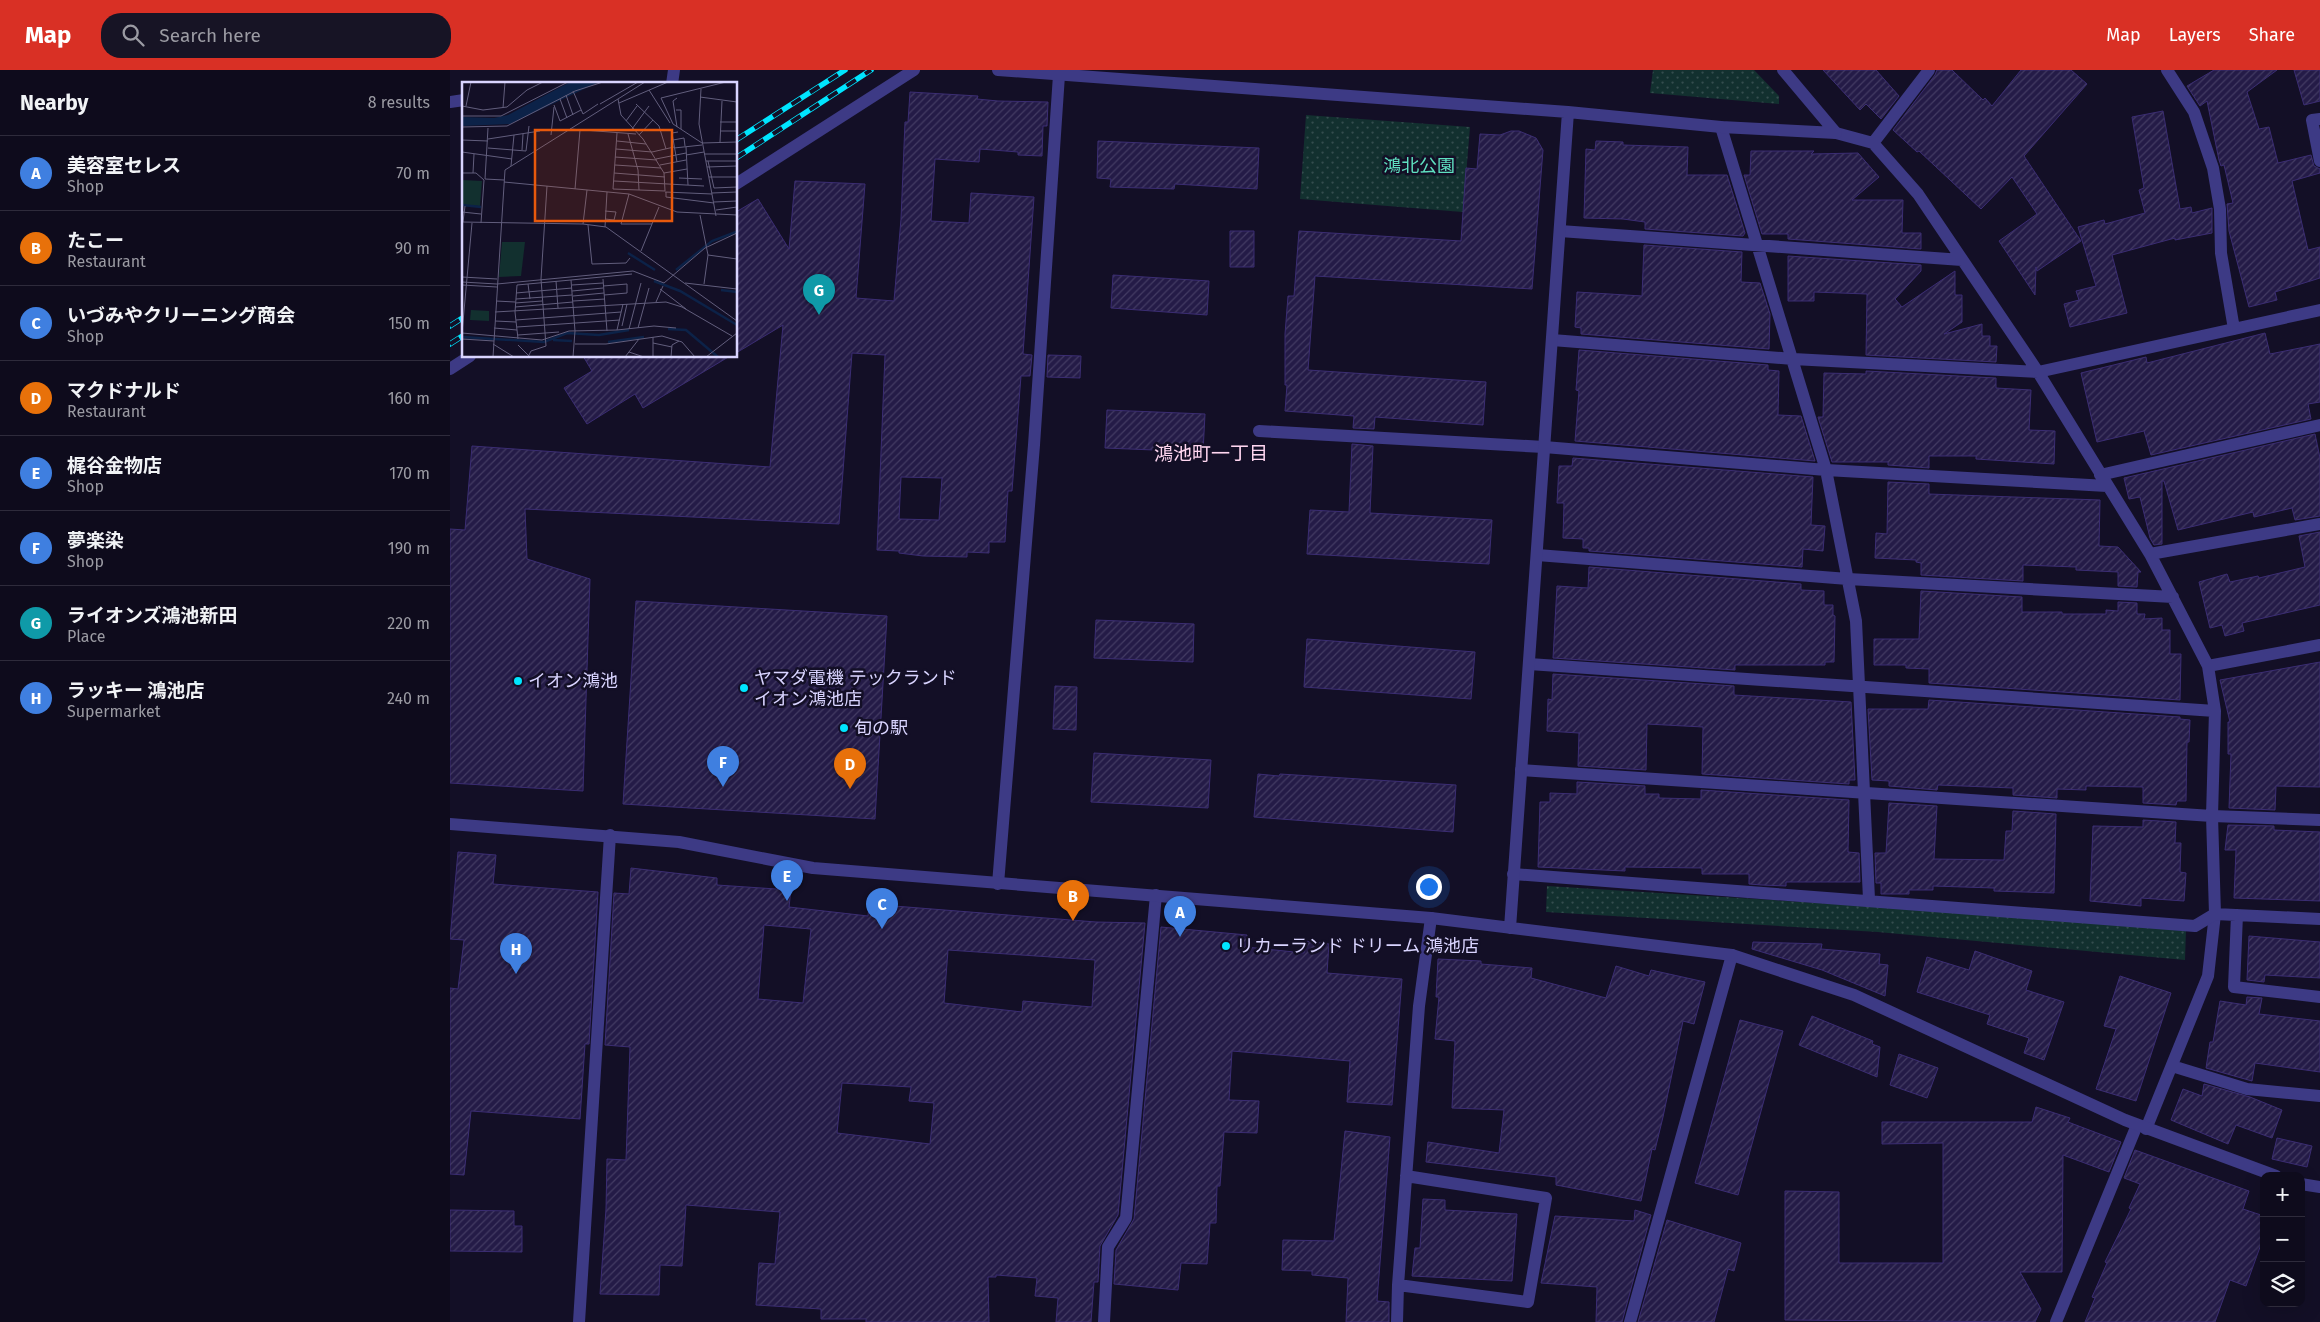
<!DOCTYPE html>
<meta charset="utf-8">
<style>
:root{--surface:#0e0b1c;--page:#171425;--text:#f1f3f6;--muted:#9b9ba3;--line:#2e2b3b;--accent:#d93025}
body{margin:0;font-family:"Fira Sans","Noto Sans JP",sans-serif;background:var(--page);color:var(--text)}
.controls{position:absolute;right:15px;bottom:15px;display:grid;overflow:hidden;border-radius:10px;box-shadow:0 5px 20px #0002}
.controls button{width:45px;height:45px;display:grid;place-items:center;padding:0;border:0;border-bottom:1px solid var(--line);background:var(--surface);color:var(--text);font:25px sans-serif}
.you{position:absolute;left:978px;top:816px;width:18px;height:18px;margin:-12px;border:4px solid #fff;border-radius:50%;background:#1a73e8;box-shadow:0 0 0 8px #1a73e833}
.badge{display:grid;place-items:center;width:32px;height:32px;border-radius:50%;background:var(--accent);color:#fff;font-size:16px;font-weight:700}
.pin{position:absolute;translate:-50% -41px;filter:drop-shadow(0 1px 2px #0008)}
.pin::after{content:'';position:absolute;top:26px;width:18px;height:15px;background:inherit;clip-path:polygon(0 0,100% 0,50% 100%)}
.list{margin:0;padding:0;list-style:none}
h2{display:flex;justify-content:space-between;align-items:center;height:65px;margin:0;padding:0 20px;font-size:21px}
h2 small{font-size:16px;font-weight:400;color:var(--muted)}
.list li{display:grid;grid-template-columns:32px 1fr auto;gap:15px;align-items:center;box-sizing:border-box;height:75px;padding:0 20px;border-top:1px solid var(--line)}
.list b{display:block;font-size:19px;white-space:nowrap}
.list p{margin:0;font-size:16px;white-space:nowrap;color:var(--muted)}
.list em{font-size:16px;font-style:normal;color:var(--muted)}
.icon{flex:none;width:28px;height:28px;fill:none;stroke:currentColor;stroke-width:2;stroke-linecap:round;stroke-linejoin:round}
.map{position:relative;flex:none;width:1870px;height:1252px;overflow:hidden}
header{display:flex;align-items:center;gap:30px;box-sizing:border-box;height:70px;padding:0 25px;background:var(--accent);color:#fff}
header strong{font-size:24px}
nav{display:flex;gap:28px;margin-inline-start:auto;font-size:18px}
.search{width:350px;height:45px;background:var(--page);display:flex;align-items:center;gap:12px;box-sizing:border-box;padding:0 18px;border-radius:20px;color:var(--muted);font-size:19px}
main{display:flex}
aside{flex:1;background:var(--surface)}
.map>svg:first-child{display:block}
.park{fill:url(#park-dots)}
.building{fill:url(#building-hatch);stroke:#3b2d73;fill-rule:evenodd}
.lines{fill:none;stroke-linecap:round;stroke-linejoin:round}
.pedestrian{stroke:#3d3a85;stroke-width:12}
.minor{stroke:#3d3a85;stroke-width:12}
.tertiary{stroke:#3d3a85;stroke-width:12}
.rail-casing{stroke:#00e5ff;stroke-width:5.5}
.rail{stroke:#130f26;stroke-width:4;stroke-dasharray:11;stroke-linecap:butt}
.poi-dot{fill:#00e5ff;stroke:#130f26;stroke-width:2}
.labels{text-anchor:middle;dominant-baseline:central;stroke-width:5;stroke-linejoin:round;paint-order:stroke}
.park-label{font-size:18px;fill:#5fe0c0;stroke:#130f26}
.poi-label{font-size:18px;fill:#d9d4ff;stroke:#130f26;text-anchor:start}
.neighbourhood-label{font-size:19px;fill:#ffd6f0;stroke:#130f26}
.inset-river{fill:none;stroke:#0c2248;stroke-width:2.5}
.inset-road{fill:none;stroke:#625e7d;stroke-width:1}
.view{fill:#e8590c;fill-opacity:0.15;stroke:#e8590c;stroke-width:2.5}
.inset-edge{fill:none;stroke:#d9d4ff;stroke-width:2.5}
</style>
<header>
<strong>Map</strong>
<div class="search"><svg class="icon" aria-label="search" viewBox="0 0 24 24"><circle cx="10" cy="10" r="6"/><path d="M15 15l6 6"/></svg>Search here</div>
<nav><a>Map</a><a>Layers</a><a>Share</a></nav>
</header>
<main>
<aside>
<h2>Nearby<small>8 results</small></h2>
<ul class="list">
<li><span class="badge" style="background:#3f7fe0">A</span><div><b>美容室セレス</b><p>Shop</p></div><em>70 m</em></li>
<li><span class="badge" style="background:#e8710a">B</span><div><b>たこー</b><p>Restaurant</p></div><em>90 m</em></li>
<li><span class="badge" style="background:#3f7fe0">C</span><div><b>いづみやクリーニング商会</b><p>Shop</p></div><em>150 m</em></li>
<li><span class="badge" style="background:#e8710a">D</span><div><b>マクドナルド</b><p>Restaurant</p></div><em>160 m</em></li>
<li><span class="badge" style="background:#3f7fe0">E</span><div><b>梶谷金物店</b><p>Shop</p></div><em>170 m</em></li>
<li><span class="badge" style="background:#3f7fe0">F</span><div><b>夢楽染</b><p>Shop</p></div><em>190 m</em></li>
<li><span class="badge" style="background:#0f9aa8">G</span><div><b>ライオンズ鴻池新田</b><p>Place</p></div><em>220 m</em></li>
<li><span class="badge" style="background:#3f7fe0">H</span><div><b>ラッキー 鴻池店</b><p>Supermarket</p></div><em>240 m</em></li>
</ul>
</aside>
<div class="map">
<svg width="1870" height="1252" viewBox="0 0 1870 1252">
<defs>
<pattern id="park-dots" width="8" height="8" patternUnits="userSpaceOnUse" patternTransform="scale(1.25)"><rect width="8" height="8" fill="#12302f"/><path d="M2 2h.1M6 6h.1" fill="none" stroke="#344d4e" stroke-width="1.8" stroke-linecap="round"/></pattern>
<pattern id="building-hatch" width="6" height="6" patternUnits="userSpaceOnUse" patternTransform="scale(1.25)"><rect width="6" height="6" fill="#241b47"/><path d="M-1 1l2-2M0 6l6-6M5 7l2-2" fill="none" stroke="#433b63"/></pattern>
</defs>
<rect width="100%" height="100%" fill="#130f26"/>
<!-- park -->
<path class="park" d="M1203,0H1304L1329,26V34L1200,23Z
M856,45L1020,57L1013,142L850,129Z
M1097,816L1432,837L1736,860L1735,890L1428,862L1096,842Z"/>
<!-- building -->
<path class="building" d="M1373,0H1426L1449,26L1431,49L1416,34L1410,40Z
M1487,0H1502L1533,30L1535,28L1542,36L1571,0H1621L1637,14L1574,86L1631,171L1587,201L1586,197L1585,225L1549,171L1587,144L1562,107L1531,139L1469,81L1467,82L1443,60L1485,5Z
M1764,0H1827L1797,22L1809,59L1819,57L1828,93L1861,85L1864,96L1870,99V103L1842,111L1858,180L1870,177V208L1825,222L1827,230L1799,237L1779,161L1777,134L1783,133L1774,95L1771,96L1769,90L1757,31L1750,36L1737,16Z
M1844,0H1870V31L1854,35Z
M460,22L528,26L527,29L548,31L598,32L597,56H593L592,86L568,85V82L530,79L529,92L485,89L481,151L519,153L521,123L584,127L573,284L582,285L580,306H571L562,421H558L555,472H539V483L517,482V487L473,486L449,483V481L427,480L435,285L402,283L389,454L75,439L77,489L140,509L133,721L0,713V459L15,460L22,376L320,397L333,255L286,283V142L308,129L339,179L345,111L415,114L406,228L444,231L451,149L455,52H458ZM451,407L492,408L489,450L449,449Z
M1713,41L1730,139L1741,137L1742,143L1762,138V163L1725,170V168L1662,185L1677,243L1620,257L1614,234L1629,230L1626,221L1646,216L1628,157L1654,150L1655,154L1695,143L1689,120L1694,118L1682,47Z
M1061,61H1069L1086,68L1093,80L1082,219L865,206L858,300L1036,312L1033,355L925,347L924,359L903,358L904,346L835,341L837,315H835V264L838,226H844L849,161L1011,171L1016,98L1027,99L1030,64L1050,65Z
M648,71L809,78L807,119L725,114L724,119L660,117L661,109L647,108Z
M1146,71L1173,72V75L1238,77L1237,105H1277L1295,163L1293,166L1195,159V152L1173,149L1134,148L1136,79L1145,80Z
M1301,81H1364L1361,84L1408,83L1429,107L1402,130H1453L1452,163H1471V179L1338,169V164H1312L1294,105H1300Z
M780,161H804V197H780Z
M1194,175L1292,182L1291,212L1310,213L1320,244L1319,279L1131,264V258L1125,257L1127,222L1192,226Z
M1338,186L1471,195V201L1445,229L1452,237L1505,201V225H1512V252L1494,264L1532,254V266H1540V276H1547L1546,292L1416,285L1417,224L1364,222V231H1338Z
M663,205L759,211L757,245L661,238Z
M1815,263L1820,284L1870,274V332L1858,334L1861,349L1701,385L1694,361L1647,372L1631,303L1696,287L1697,293Z
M1129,280L1318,295V300L1329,301L1328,345L1351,346L1365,391L1125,371L1129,321L1126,320Z
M598,285L631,286L630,308L597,307Z
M133,286H280L193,338L185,324L137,354L114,318L142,301Z
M1416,301L1546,308V318L1581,320L1579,360L1605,361L1604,394L1526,389V386H1479V398L1438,395V392H1382L1368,347H1373L1374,303L1416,304Z
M657,340L755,344L753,382L655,378Z
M1865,364L1870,388V446L1845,450L1842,438L1804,447L1803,442L1728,460L1714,411H1712V474L1704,475L1700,468L1690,427L1679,429L1674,408Z
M902,374L923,376L920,443L1042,450L1039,494L857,484L860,440L899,442Z
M1123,388L1363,407L1361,455L1375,456L1373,481L1353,479L1352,497L1139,481V478H1133V469L1113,468L1114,433H1107L1109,396H1122Z
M1438,412L1479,414V424L1650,430L1649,476L1668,477L1691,502H1688L1687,517L1668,516V502L1626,500V497L1573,495V511L1471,505V493L1466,492V490L1425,488L1426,463L1437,464Z
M1870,462V535L1792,553L1794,561L1775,566L1772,555L1760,558L1749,512L1777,504L1780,512L1808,506L1809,508L1855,497L1849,466Z
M1139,497L1351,514V520L1374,521V535H1383V545L1385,546L1384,592H1375V595H1285V600L1103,588L1107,516L1138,518Z
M1471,521L1572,527V542H1612V544H1656V540L1668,541V532L1687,533V544H1695L1694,549L1712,548V560H1720V584H1731L1730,630L1479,613V599L1456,598V595H1424V569H1469Z
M186,531L437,546L425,749L173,734Z
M646,550L744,554L743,592L644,588Z
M857,569L1025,582L1021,629L854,617Z
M1870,592V717L1826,716L1825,740L1779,738L1781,684H1778V652H1780L1770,610Z
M1103,604L1284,616V625L1401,632L1405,710H1399V714L1252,704L1253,657L1197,654L1196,700L1128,696L1129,663L1097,661L1098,629L1102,630Z
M605,616L627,617L626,660L603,659Z
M1479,630L1730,647V649L1740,650L1739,672H1737L1736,731H1727L1726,735L1693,733V717L1636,716V720L1607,719V728L1563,725V718L1488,715L1487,720L1439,716V711L1422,710L1418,639H1478Z
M644,683L761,690L758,738L641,732Z
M808,704L829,706L830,704L1006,715L1003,762L804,747Z
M1127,712L1195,716V724H1209V728L1251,729V720L1399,730L1398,782L1409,783L1410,812H1336V816L1312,815L1299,814V804H1252V798L1175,797V801L1088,797L1090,732H1100V723L1127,724Z
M1439,733L1487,736L1484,789L1554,790L1556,761H1562L1563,741L1606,744L1604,823L1544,821V818L1483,816V820H1459V824H1431V813H1426L1425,783H1436Z
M1693,750L1726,752L1725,773H1731L1730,802L1736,803L1734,831L1691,828V836L1640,831L1643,756L1693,757Z
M1778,755L1824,756V760L1870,762V831L1784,828L1786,780H1775Z
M8,782L46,785L43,814L148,822L139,974H135L130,1049L21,1041L14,1105L0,1104V918L8,919L14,870L0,869Z
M181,798L267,808V815L341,820L339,837L418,846L419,834L646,852L695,853L668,1145L650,1176L648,1212H644L641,1252H606L608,1228L585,1226L587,1208L546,1205V1207H538L539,1252H416V1249H371V1239L306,1235L309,1193L325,1194L330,1142L236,1135L232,1196L210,1195L209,1225L150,1224L156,1139L157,1089L176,1090L180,977L155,975L164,823L179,824ZM314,855L361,859L353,933L308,929ZM498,880L645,890L642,937L573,931L572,942L494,933ZM392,1013L461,1017L459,1031L484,1033L480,1074L387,1063Z
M711,857L797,865L796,877L854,883L855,871L879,874L877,903L952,909L942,1035L897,1032L900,991L782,981L779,1030L809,1031L807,1063L774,1062L770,1116H767L766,1153H760L757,1194L731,1193L728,1220L664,1214L666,1180L684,1149Z
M1799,866L1870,872V908L1815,905L1814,912L1797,910Z
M1303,872L1372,874L1371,879L1430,884L1429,894L1438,895L1435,926L1372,900L1302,879Z
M1525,881L1582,901L1576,920L1614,932L1594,990L1574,983L1579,968L1537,954L1540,945L1467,922L1477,887L1519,900Z
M988,889L1031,891V894L1082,898L1081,908L1156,928L1166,896L1199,906L1201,900L1255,912L1244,954L1233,951L1213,1047L1205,1080L1202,1079L1191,1131L1106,1115V1107L976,1092L978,1072L1049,1083L1054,1040L1002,1038L1005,971L985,969L989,927H986Z
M1670,906L1721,923L1686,1031L1646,1019L1666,959L1654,956Z
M1797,927L1812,928L1809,944L1870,951V1002L1805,993L1802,1011L1756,998L1760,972H1763L1770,931L1796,935Z
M1362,946L1423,971L1422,974L1430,977L1427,1007L1349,975Z
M1290,950L1333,961L1288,1125L1245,1113Z
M1449,984L1488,998L1477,1028L1440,1015Z
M1754,1014L1800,1027L1832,1040L1822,1068L1786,1055L1778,1074L1721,1050L1733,1019L1752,1026Z
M1586,1037L1620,1048L1618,1052L1671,1072L1659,1102L1613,1085L1612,1202H1570L1591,1239L1585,1252L1335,1250V1121L1389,1122V1193H1493V1073L1432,1074V1052H1582Z
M895,1061L940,1067L927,1231L939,1232V1252H896L898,1208L862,1205V1201L832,1200L833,1170L884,1171Z
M1827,1068L1862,1076L1857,1097L1822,1089Z
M1685,1080L1799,1121L1793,1139L1814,1146V1166L1796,1216L1780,1210L1765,1252H1635L1645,1228L1642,1227L1657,1193L1655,1192L1681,1139L1679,1138L1690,1114L1674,1108Z
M973,1129L995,1130V1140L1067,1144L1062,1211L962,1206L965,1178H970Z
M0,1140L64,1141V1156H72V1182L0,1181Z
M1185,1140L1201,1145L1172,1252H1146L1147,1217L1091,1213L1105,1146L1184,1151Z
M1217,1150L1291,1173L1284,1201L1278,1199L1264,1252H1188Z"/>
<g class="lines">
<!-- pedestrian -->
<path class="pedestrian" d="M809,361L1094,377
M1722,996L1797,1019L1870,1026
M1696,1059L1758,906L1765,844"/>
<!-- minor -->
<path class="minor" d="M1717,0L1744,42L1763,98L1770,139L1771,183L1784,259
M222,14L224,0
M0,32L14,30
M1870,49L1862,50L1870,91
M1271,57L1376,400L1406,551L1419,829
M1423,73L1479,0
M1110,161L1512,190
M1102,270L1343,289L1588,302L1870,240
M1094,377L1376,400L1657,416
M1650,405L1870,355
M1700,484L1870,454
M1087,485L1398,509L1723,527
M1079,594L1765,641
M1758,596L1870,575
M1071,700L1762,746L1870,750
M1063,804L1745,856L1765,844L1762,746L1765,641L1758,596L1700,484L1588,302L1468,124L1423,73L1386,63
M548,814L584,375L609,5
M1765,844L1870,849
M1787,845L1784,917L1870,927
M948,1215L1078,1232L1096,1128L956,1106
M129,1252L160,765
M654,1252L658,1177L676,1148L706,825
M947,1252L948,1215L969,936L981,848
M1180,1252L1282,885
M1606,1252L1687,1055"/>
<!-- tertiary -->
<path class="tertiary" d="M548,0L1118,42L1271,57L1386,63
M1333,0L1386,63
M286,114L464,0
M0,299L20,286
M0,754L229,772L363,798L981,848L1282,885L1404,925L1675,1050L1826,1106
M1060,858L1118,42
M1851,1114L1870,1117"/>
<!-- rail casing -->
<g class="rail-casing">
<path id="rail" d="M286,70L395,0
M286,88L421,0
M0,256L14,247
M0,274L14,265"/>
</g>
<!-- rail -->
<use href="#rail" class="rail"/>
</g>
<!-- markers -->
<g class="poi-dot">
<circle cx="68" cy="611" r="5"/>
<circle cx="294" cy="618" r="5"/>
<circle cx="394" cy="658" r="5"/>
<circle cx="776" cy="876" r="5"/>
</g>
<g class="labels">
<!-- park labels -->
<g class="park-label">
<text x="969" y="96">鴻北公園</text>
</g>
<!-- poi labels -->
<g class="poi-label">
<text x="304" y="608">ヤマダ電機 テックランド<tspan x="304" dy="21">イオン鴻池店</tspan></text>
<text x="78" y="611">イオン鴻池</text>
<text x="404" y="658">旬の駅</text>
<text x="786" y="876">リカーランド ドリーム 鴻池店</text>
</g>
<!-- neighbourhood labels -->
<g class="neighbourhood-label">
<text x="761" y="383">鴻池町一丁目</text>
</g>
</g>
<!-- overview -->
<g transform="translate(12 12)">
<rect width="275" height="275" fill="#130f26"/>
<path d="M9,228L27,229V239L8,238Z" fill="#12302f"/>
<path d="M40,160H63L59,194L37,195Z" fill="#12302f"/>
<path d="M0,98L20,99L18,124L0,123Z" fill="#12302f"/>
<path d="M108,0H137L48,42L0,44V35L32,36L46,33Z" fill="#0c2248"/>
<path class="inset-river" d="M0,123L19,125M166,171L193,188M214,188L250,159L274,150M192,199L218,209L275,243M259,208L275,210M206,247L224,248L256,275M0,255L82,260L105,251L137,253L167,248M91,258L110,259M146,260L182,255"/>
<path class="inset-road" d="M264,0L199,16L211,42L240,61L275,60M239,7L237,42L254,134M187,8L208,41M111,9L121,32L136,22M104,13L111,33M238,15L275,20M215,16L211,19L215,45M98,17L105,36M157,21L206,0M138,22L176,0M174,22L197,44L204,67M92,23L98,39L119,28M0,24L21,28L45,25L65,8L81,0M4,24L9,0M41,26L43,0M214,28H219V47M0,34H39L106,0M164,39L175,24M258,40H275M0,45L45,44L113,9L141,0M108,47L174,52M170,47L187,24M258,49H275M166,52L176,88L177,108M89,53L92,25M177,53L191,38M26,57L78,49M0,58L26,59M211,58L222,56L223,64M155,59L184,62M258,60L260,19M224,65L226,103M26,66L64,69L67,44M212,66L240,63M154,67L190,70L212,65M60,68L61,52M0,70L50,77M242,72H275M224,73L242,70M0,74V90M153,75L195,78M194,77L224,71M244,79H275M246,79L252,106M215,80L210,51L216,50M153,83L199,86M198,83L224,78M49,84L52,53M245,85L275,84M0,91H14L22,98L19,141M11,91L12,72M152,91L203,95M202,91L225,87M247,95H275M217,96L240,97M23,97L26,46M23,97L42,98M152,99L242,104M42,100L167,112L215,130L275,133M252,106L275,105M113,107L118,48M151,107L203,109L202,91L181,57L159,33L156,17M151,107L155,51M203,110L250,112M204,110V115L252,121M250,111L275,110M167,112L159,142H190L197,125M252,120L275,119M254,128L275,125M0,130L19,132M238,133L246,173L275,177M143,137L152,138L154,130L143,129M0,140L121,142L144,145L275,239M1,140L3,124M121,142L125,108M126,143L130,182L164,181L168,176M143,145L145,110M243,166L275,151M179,169L190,142M0,195L35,197M141,197L145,249M109,198L170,192M94,199L96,226M0,200L35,202L171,189L202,201M202,201L243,166M223,201L275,207M66,202L68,217M242,202L246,173M0,203L35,205M110,203L141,201M141,204L165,202V211L142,213M198,207L224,227M110,209L141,206M54,211L110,206M111,214L142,211M54,217L110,213M34,219L53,220M111,219L143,217M194,220L201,204M53,221L80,219M53,225L111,220M33,230L204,220L220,225L270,254M54,238L159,230M33,239L54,240M160,244L165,222M55,245L158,238M32,246L55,248M176,246L187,206M167,247L179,201M155,248L192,244L214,246M0,251L80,258L107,249L155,248L161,222M0,251L10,141M56,253L97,250M0,257L32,259M56,257L53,230L55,203L109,198L113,249L111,275M191,261L210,265M31,262L52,275M113,262H144L200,254L220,260L233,275M56,263L67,274M167,270L182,275M31,275L43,88L183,0M66,275L69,269L84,264L79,197L85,104M163,275L177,257M191,275V255M209,275L210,263L217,259M244,275L275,251"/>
<path class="view" d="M73,48H210V139H73Z"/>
<rect width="275" height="275" class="inset-edge"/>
</g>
</svg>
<div class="controls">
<button>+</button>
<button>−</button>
<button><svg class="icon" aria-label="layers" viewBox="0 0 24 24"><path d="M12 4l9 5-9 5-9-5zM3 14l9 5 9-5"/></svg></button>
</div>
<div class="you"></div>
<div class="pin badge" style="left:730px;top:867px;background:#3f7fe0">A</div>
<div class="pin badge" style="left:623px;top:851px;background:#e8710a">B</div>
<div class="pin badge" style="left:432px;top:859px;background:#3f7fe0">C</div>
<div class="pin badge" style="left:400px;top:719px;background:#e8710a">D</div>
<div class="pin badge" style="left:337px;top:831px;background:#3f7fe0">E</div>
<div class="pin badge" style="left:273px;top:717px;background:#3f7fe0">F</div>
<div class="pin badge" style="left:369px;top:245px;background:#0f9aa8">G</div>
<div class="pin badge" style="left:66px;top:904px;background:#3f7fe0">H</div>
</div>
</main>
